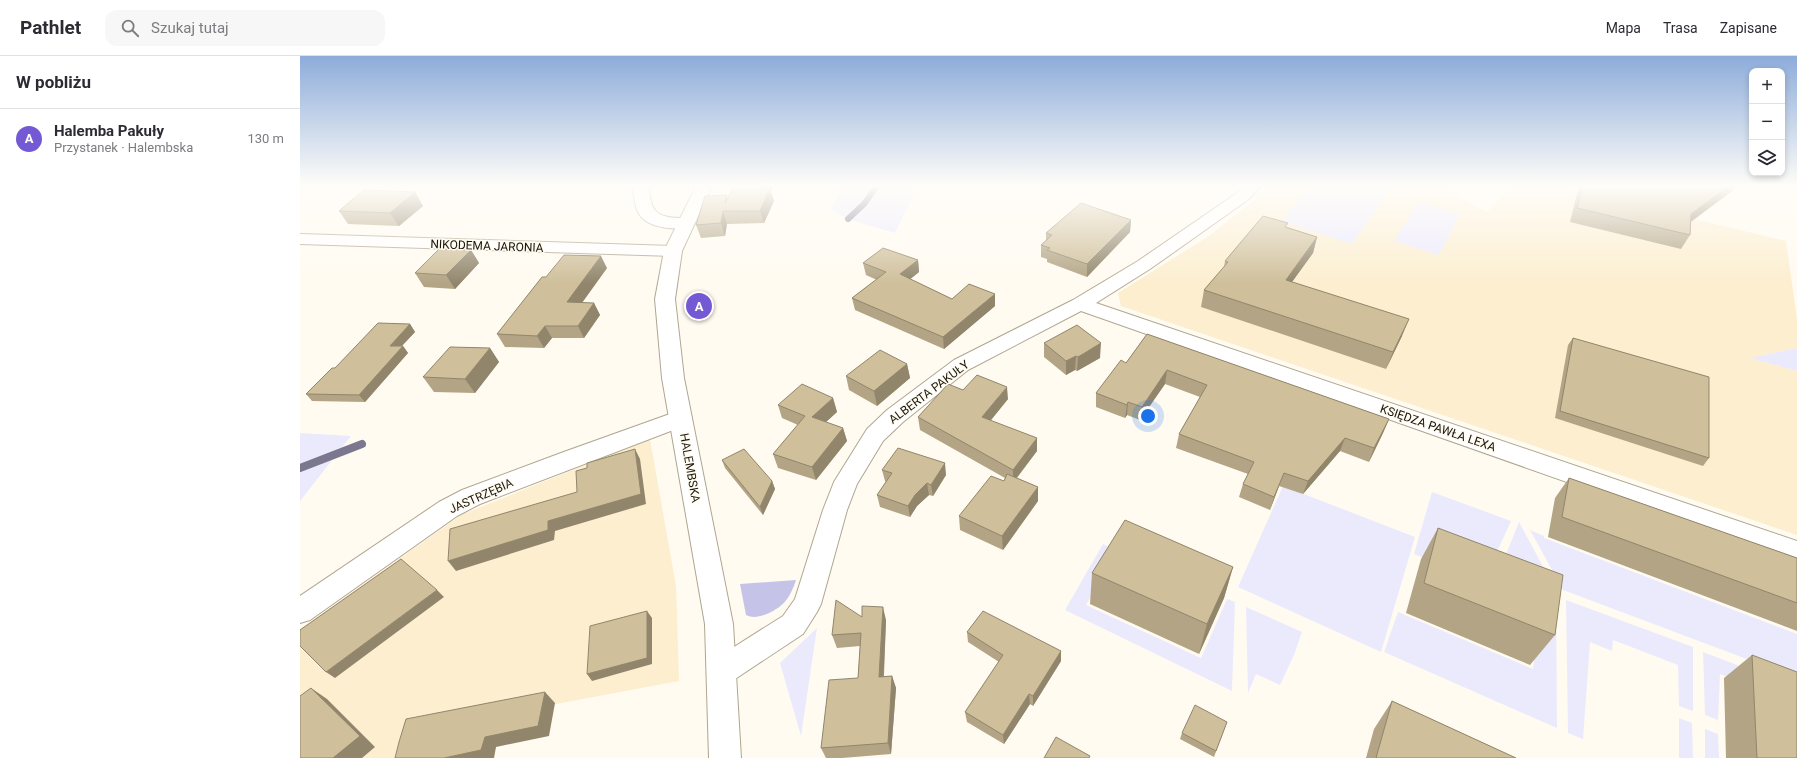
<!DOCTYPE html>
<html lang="pl">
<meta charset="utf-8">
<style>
:root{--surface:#fff;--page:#f7f7f7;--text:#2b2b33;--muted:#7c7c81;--line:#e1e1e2;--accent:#7359d3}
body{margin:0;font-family:Roboto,sans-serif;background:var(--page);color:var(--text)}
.controls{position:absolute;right:12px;top:12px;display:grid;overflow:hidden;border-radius:8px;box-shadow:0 2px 6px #0003}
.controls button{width:36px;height:36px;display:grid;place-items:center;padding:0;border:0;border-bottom:1px solid var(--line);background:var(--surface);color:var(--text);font:20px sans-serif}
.you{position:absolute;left:848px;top:360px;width:14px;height:14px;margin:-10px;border:3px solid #fff;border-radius:50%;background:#1a73e8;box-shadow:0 0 0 6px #1a73e833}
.badge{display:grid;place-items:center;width:26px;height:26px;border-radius:50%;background:var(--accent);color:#fff;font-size:13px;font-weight:700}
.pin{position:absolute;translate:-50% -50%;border:2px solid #fff;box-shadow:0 1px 4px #0006}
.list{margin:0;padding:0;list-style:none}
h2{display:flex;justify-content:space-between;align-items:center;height:52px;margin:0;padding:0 16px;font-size:17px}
h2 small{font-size:13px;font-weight:400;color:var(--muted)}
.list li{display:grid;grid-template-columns:26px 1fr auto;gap:12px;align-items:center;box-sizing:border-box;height:60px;padding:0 16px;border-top:1px solid var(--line)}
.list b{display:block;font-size:15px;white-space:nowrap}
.list p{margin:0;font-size:13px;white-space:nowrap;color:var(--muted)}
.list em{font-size:13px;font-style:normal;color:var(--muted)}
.icon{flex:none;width:22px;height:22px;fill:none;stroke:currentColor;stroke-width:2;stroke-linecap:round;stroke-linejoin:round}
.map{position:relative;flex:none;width:1497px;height:702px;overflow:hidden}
header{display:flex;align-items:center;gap:24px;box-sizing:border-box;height:56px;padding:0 20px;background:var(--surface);border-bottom:1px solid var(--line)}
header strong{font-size:19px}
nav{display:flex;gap:22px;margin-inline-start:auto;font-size:14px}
.search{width:280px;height:36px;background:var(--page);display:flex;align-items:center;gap:10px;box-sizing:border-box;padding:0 14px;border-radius:12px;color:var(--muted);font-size:15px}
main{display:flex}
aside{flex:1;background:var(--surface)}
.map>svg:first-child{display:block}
.built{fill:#fceecf}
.green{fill:#ebeafd}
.forest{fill:#c6c3e9}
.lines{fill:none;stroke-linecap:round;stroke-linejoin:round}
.stream-far1{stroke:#7b778e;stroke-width:6}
.stream{stroke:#7b778e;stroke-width:8}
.minor-casing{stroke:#afa690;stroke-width:2}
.tertiary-casing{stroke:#afa690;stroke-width:2}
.minor{fill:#fff;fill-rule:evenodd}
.tertiary{fill:#fff;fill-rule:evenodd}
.wall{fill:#b2a484}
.shaded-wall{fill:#91866c}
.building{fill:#cfbf9a;stroke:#91866c}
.labels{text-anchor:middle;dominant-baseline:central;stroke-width:3;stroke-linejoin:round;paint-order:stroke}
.street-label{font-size:12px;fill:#19160d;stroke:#fffbf1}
</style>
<header>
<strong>Pathlet</strong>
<div class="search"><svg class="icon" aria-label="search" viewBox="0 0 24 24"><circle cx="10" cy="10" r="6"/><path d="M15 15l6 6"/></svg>Szukaj tutaj</div>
<nav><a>Mapa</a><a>Trasa</a><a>Zapisane</a></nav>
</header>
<main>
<aside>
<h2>W pobliżu<small></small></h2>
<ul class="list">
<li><span class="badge">A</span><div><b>Halemba Pakuły</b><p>Przystanek · Halembska</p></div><em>130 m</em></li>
</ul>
</aside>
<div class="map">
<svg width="1497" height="702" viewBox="0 0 1497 702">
<rect width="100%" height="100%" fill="#fffbf1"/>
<!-- built -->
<path class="built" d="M968,130H1138L1187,156L1213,130H1255L1486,185L1497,263V292L1451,302L1497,315V479L821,250L818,237L909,180L953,145Z
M350,383L376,530L379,625L118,674L111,702H0V573L161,459Z"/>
<!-- green -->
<path class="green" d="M543,130H613V140L595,177C580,172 540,163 531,153Z
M1010,130H1091L1052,188L981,165Z
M1118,146L1160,158L1139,199L1094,185Z
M1497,292V315L1450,302Z
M0,377L51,380L0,445Z
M983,430L1115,481L1081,596L938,531Z
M1132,436L1211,465L1191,509L1178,523L1114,498Z
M1219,466L1254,531L1201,511Z
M1230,474L1244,480V482L1497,578V622L1263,534Z
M803,488L818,495L786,549L901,602L927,543L935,546L932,635L765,554Z
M1256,538L1257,672L1084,596L1098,556L1233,613L1242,548Z
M1266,544L1393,591V655L1379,650L1378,609L1313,584L1312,595L1290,586L1283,683L1268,677Z
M946,551L1002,576L994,599L980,629L956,618L948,637Z
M517,572L501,680L480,607Z
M1403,596L1497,632V648L1420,618L1418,664L1405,659Z
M1379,662L1392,667L1393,702H1379Z
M1405,673L1418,678L1419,702H1405Z"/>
<!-- forest -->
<path class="forest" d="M496,524C490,542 483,552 464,559C458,561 452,562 446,559L440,528Z"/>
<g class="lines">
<!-- stream-far1 -->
<path class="stream-far1" d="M548,163L564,148L577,130"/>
<!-- stream -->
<path class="stream" d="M0,412L62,388"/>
<!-- minor casing -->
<g class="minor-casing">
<path id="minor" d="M332,130H348C350,137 350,149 355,154C363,164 380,161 391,163L394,167L391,171C376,174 348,173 339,158C334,150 334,138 332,130Z
M944,130H961L949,143L850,213L796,247L1497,485V507L781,255L668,314L603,366L583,385L557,428L547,454L521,548L517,556L503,578L432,625L422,629L412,625L407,615L412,605L483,560L495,543L523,454L534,426L567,373L587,354L654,304L773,244L838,205L937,137Z
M0,178L373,190L379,191L382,195L379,199L373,200L0,188Z
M381,354L389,356L392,362L389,368L180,448L157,460L10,564L0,567V540L139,446L162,434L261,397Z"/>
</g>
<!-- tertiary casing -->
<g class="tertiary-casing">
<path id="tertiary" d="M396,130H412L382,195L375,243L384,322L433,568L441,702H409L405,568L362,322L355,243L364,195Z"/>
</g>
<!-- minor -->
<use href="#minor" class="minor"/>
<!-- tertiary -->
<use href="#tertiary" class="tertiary"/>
</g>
<!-- wall -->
<path class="wall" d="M1279,130H1435L1432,135L1391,166L1390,179L1381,193L1270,166Z
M115,136L123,150L99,170L48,168L39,155Z
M471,136L474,145L464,167L427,168L425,180L401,182L396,169L427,142Z
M831,164L830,176L787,221L747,206V203L741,201V189L746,185V177Z
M987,171L1017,181L1013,197L992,226L1102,280L1086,313L901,251L904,234L924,211L925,205Z
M171,194L179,207L155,233L124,231L115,217Z
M618,204L619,216L610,223L652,243L695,250L644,293L555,254L552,242L577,224L566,219L563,207Z
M307,212L282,247H294L300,259L284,282H252L244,292L205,291L197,278L246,221Z
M110,268L115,276L102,290H103L108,297L65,346L12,345L6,338L35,312Z
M847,278L1089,363L1083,377L1069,406L1040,395L1003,438L979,430L970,454L939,441L943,428L948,418L876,392L879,378L900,341L865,328L840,364L827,359L825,362L796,351V337L826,307Z
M1273,282L1409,402L1403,410L1255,362L1268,289Z
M744,287L800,302L777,315L775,314L766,319L744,301Z
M190,292L199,306L175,337L134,336L123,321Z
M607,308L610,322L577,350L549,334L546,320Z
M663,334L708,343L690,365L737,382V395L717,422L738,431V445L703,494L660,474L659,460L704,425L705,422L620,374L618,361Z
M533,342L537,356L526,366L543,372L547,385L516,424L478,412L473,398L498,369L482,362L478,349Z
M422,404L472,425L475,433L463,459L425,412Z
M582,414L646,419L633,440L629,439L617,450L610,461L580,451L577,439L586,426L585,425Z
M1269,422L1497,502V575L1248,481L1255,442Z
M1138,472L1255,579L1230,609L1106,557L1121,503Z
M933,511L924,542L899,598L790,548L792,517Z
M562,561L586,564L584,620H592L596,632L591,698L542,702H526L521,692L558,622L560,590L537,592L532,579Z
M667,576L761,595V605L733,650L730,648L704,688L667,666L665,656L699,606L668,586Z
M1452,599L1497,702H1426L1424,622Z
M1092,645L1216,702H1066L1074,673Z
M927,666L914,701L880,683L882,677Z"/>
<!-- shaded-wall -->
<path class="shaded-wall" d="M465,130H474L471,136L474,145L464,167L460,155L463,132Z
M1429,130H1435L1432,135L1382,172L1391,158Z
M115,136L123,150L99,170L90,157Z
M423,155L427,168L425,180L421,167Z
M831,164L830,176L787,221V208Z
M1017,181L1013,197L981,241L986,224Z
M171,194L179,207L155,233L146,219Z
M301,200L307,212L273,259L267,246Z
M618,204L619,216L602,230L600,218Z
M695,238V250L644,293L643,281Z
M294,247L300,259L284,282L278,270Z
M1109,263L1102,280L1086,313L1093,296Z
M110,268L115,276L95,297L90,290Z
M245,270L252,282L244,292L237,280Z
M801,287L800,302L777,315L778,301Z
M103,290L108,297L65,346L59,339Z
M190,292L199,306L175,337L165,323Z
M776,300L775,314L766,319V305Z
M607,308L610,322L577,350L574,335Z
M867,314L865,328L840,364L842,351Z
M707,331L708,343L683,374L682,361Z
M533,342L537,356L516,375L512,361Z
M828,346L827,359L825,362L827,349Z
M1089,363L1083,377L1069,406L1074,392Z
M543,372L547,385L516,424L512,411Z
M737,382V395L713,426V414Z
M1045,382L1040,395L1003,438L1008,425Z
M335,393L340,403L346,448L255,475L254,484L156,515L148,505L248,465Z
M645,407L646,419L633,440L631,429Z
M984,417L979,430L970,454L974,441Z
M472,425L475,433L463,459L460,451Z
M627,427L629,439L617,450L610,461L608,450L615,439Z
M738,431V445L703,494L702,480Z
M933,511L924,542L899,598L907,568Z
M137,534L144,541L35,622L26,616Z
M583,551L586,564L583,633L579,621Z
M347,555L352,562V608L292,625L287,618Z
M761,595V605L733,650V640Z
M592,620L596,632L591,698L588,687Z
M11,632L27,643L75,691L62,702H33Z
M245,636L255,647L249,680L196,691L194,702H144L185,681Z
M729,638L730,648L704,688L703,679Z"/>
<!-- building -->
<path class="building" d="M434,130H465L463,132H470L460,155H423L421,167L396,169L405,140L427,139L425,147Z
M1283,130H1429L1391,158L1390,179L1277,152Z
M64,134L115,136L90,157L39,155Z
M781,147L831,164L787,208L747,194L750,192L741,189L752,179L746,177Z
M963,160L988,167L985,171L1017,181L986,224L1109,263L1093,296L904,234L928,206L925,205Z
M583,192L618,204L600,218L652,243L669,228L695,238L643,281L552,242L586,216L563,207Z
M139,193L171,194L146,219L115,217Z
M264,199L301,200L267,246L294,247L278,270H245L237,280L197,278L242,221H246Z
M78,267L110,268L90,290H103L59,339L6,338L32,312H35Z
M777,269L801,287L778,301L776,300L766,305L744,287Z
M847,278L1089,363L1074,392L1045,382L1008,425L984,417L974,441L943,428L954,406L879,378L907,329L867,314L842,351L828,346L827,349L796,337L821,304L826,307Z
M1273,282L1409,321V402L1260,355Z
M150,291L190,292L165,323L123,321Z
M580,294L607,308L574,335L546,320Z
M677,319L707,331L682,361L737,382L713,414L618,361L648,328L663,334Z
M502,328L533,342L512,361L543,372L512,411L473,398L505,360L478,349Z
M598,392L645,407L631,429L627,427L615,439L608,450L577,439L592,417L582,414Z
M335,393L341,438L248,465V474L148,505L150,473L277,436L276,415L287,412V407Z
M444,393L472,425L460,451L422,404Z
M707,418L738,431L702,480L659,460L691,420L704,425Z
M1269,422L1497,502V547L1262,461Z
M825,464L933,511L907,568L792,517Z
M1138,472L1263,519L1255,579L1124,527Z
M101,503L137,534L26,616L0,590V574Z
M536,544L562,561V550L583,551L579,621L592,620L588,687L521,692L529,624L558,622L561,577L532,579Z
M347,555V602L287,618L290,570Z
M683,555L761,595L733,640L729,638L703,679L665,656L703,599L667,576Z
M1452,599L1497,616V702H1457Z
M11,632L60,680L33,702H0V640Z
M245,636L238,670L185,681L181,694L144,702H95L99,686L106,663Z
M1092,645L1216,702H1076Z
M895,649L927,666L916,695L882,677Z
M756,681L790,700L789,702H744Z"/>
<!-- sky -->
<linearGradient id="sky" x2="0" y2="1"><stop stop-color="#8dacda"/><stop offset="0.57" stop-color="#fffdf9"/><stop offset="1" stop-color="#fffdf9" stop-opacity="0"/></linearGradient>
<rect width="1497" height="228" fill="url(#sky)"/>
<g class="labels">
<!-- street labels -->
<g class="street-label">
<text transform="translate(187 190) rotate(2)">NIKODEMA JARONIA</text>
<text transform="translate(629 336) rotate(-37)">ALBERTA PAKUŁY</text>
<text transform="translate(1138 372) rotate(19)">KSIĘDZA PAWŁA LEXA</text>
<text transform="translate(390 412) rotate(80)">HALEMBSKA</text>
<text transform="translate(181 440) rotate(-24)">JASTRZĘBIA</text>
</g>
</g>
</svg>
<div class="controls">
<button>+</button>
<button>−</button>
<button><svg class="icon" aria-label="layers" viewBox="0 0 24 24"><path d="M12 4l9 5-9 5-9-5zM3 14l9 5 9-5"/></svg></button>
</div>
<div class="you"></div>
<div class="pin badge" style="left:399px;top:250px">A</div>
</div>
</main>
